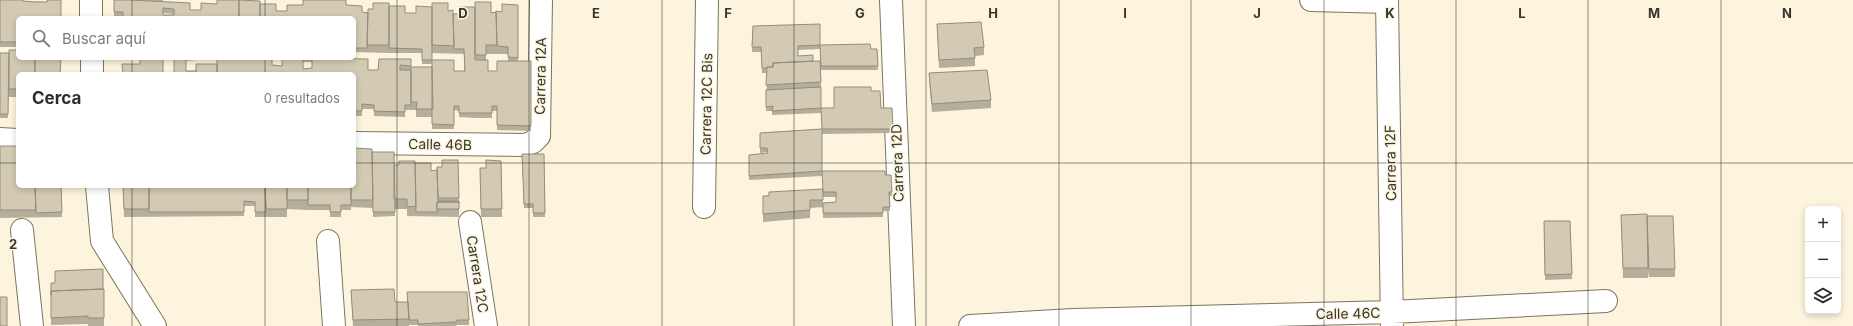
<!DOCTYPE html>
<html lang="es">
<meta charset="utf-8">
<style>
:root{--surface:#fff;--page:#f7f7f7;--text:#2b2b33;--muted:#7c7c81;--line:#e1e1e2}
body{margin:0;font-family:Inter,sans-serif;background:var(--page);color:var(--text)}
.controls{position:absolute;right:12px;bottom:12px;display:grid;overflow:hidden;border-radius:6px;box-shadow:0 2px 6px #0003}
.controls button{width:36px;height:36px;display:grid;place-items:center;padding:0;border:0;border-bottom:1px solid var(--line);background:var(--surface);color:var(--text);font:20px sans-serif}
.list{margin:0;padding:0;list-style:none}
h2{display:flex;justify-content:space-between;align-items:center;height:52px;margin:0;padding:0 16px;font-size:17px}
h2 small{font-size:13px;font-weight:400;color:var(--muted)}
.icon{flex:none;width:22px;height:22px;fill:none;stroke:currentColor;stroke-width:2;stroke-linecap:round;stroke-linejoin:round}
.map{position:relative;flex:none;width:1853px;height:326px;overflow:hidden}
.search{position:absolute;background:var(--surface);box-shadow:0 2px 6px #0003;left:16px;top:16px;width:340px;height:44px;display:flex;align-items:center;gap:10px;box-sizing:border-box;padding:0 14px;border-radius:6px;color:var(--muted);font-size:15px}
.panel{position:absolute;background:var(--surface);box-shadow:0 2px 6px #0003;left:16px;top:72px;width:340px;height:116px;border-radius:6px}
.map>svg:first-child{display:block}
.lines{fill:none;stroke-linecap:round;stroke-linejoin:round}
.minor-casing{stroke:#7c745f;stroke-width:24}
.minor{stroke:#fff;stroke-width:22}
.wall{fill:#b5ae9a;fill-rule:evenodd}
.building{fill:#d2cab3;stroke:#938d7d;fill-rule:evenodd}
.grid{fill:none;stroke:#39362d;stroke-width:1;stroke-opacity:0.55}
.labels{text-anchor:middle;dominant-baseline:central;stroke-width:3;stroke-linejoin:round;paint-order:stroke}
.street-label{font-size:14px;fill:#39362d;stroke:#fcf4dc}
.grid-label{font-size:13px;text-anchor:middle;font-weight:bold;fill:#39362d;stroke:#fcf4dc;stroke-width:3;stroke-linejoin:round;paint-order:stroke}
</style>
<div class="map">
<svg width="1853" height="326" viewBox="0 0 1853 326">
<rect width="100%" height="100%" fill="#fcf4dc"/>
<g class="lines">
<!-- minor casing -->
<g class="minor-casing">
<path id="minor" d="M91,0V18
M891,0L904,326
M1311,0L1387,2
M1387,0L1392,326
M92,58V74
M0,139L18,140
M354,143L525,145L533,142L539,136L541,0
M97,186L102,241L155,326
M704,207L707,0
M470,222L486,326
M22,230L32,326
M328,241L334,326
M970,326L1073,320L1392,312L1606,301"/>
</g>
<!-- minor -->
<use href="#minor" class="minor"/>
</g>
<!-- wall -->
<path class="wall" d="M0,0L23,1L47,2L61,0L18,18V47H0Z
M114,0H163V2L190,10H201L217,4L250,0L260,4L276,11H287L346,5L362,12L368,13L373,9V3L389,6L405,13H416L448,11L453,14H459L496,12H502L518,5V61H531V131L497,130V111H492V118H476L459,117V111L454,110V129H432V117H416V110H405V117L374,116V109H362V116H354V74L272,65L282,66V58H346L368,70H378L411,59V67H432V64H422V53H389V52V53L354,52V18L114,16ZM163,13L174,14V15H163ZM432,53L464,54V71H454L432,60ZM486,54H508V61L497,71H488L486,60ZM303,62H312V68L303,69Z
M937,24L984,47V55L975,56V66L939,68Z
M753,26L820,45L871,49H877L878,70H821V113L772,115V111H766L767,73H762L761,52H752ZM820,49V61H813L798,56V50Z
M0,53L18,74V97H9V72L8,118H0Z
M174,58H196V60L186,61L174,74Z
M929,73L991,100V108L932,112L929,81Z
M871,91L881,108H892L893,133L822,134V176L749,180V155L767,154V152L760,153V133L822,129Z
M0,146L18,186H61L62,217L0,218Z
M372,152L394,165H399L415,163L431,171L459,198V217L407,216V209H395V216L373,217V208L351,207V210H341V217H330V210H308V209V210L287,209V186H354Z
M522,154H544L545,217H533V208H524Z
M501,161L502,217H481L480,168H486Z
M885,175H891L892,196H890V211H883V217L823,218V203L836,202V197H823V207L810,208V218L763,222V196L823,189Z
M123,186H287V217H255V206H244V216L124,217Z
M1621,215L1647,216L1675,269V277H1649L1648,272V278H1623Z
M1544,221H1570L1572,279L1545,280Z
M51,283L104,289V326H88V324L51,325Z
M351,290L395,302L469,320V325H457L456,326H418V325H409V321V326H353Z"/>
<!-- building -->
<path class="building" d="M0,0H23V1L35,2H47V0H61V18H18V42H0Z
M114,0H131L190,3V10H201V3L217,4V0H239V18H123V12H114ZM163,8L174,9V15H163Z
M239,0L260,1V18H239Z
M303,0H346V5L362,6V12L368,13L367,48H354V18H260V4H276V11H287V5H303Z
M475,2H491V13L496,12L497,45H486V55H475Z
M373,3H389V45H367L368,9H373Z
M432,3H448V11L453,10L454,46L432,45Z
M502,4L518,5V58L508,57V47L497,46L496,11L502,12Z
M389,6H405V13H416V6L432,7V60H422V49L389,48Z
M459,7H475V60H488V71H497V61H531V126L497,125V106H492V113H459V106H454V125L432,124V60H454V71H465L464,49H454L453,14H459Z
M981,22L984,47L974,48L975,58L939,60L937,24Z
M820,24V45L870,44L871,49H877L878,66H821L820,45L798,46V56L813,55V61L773,63V67H767V68H762L761,47H752L753,26Z
M9,50H18V58H35V74H18V89H9Z
M0,53H9L8,114H0Z
M35,58H61L60,74H35Z
M140,58H163V74H123L122,64H140Z
M174,58H186V71H196V74H174Z
M217,58H272V65L282,66V58H303V69L312,68V58L368,59V70H378L379,59H411V66L400,65V70H411V105H405V112L374,111V105L362,104V111H354V74H217Z
M820,61L821,82L766,85L767,67H773V63Z
M196,64H217V74H196Z
M411,67H432L433,109H416L417,102H411Z
M987,70L991,100L932,104L929,73Z
M821,87V108L772,111L773,106L766,107V90Z
M834,87H871V91H880L881,108H892L893,129H822V171L749,176V155L768,153L767,148H760V133L822,129L821,108H834Z
M0,146H18V186H35L36,210H0Z
M354,148L372,149L373,200H351V186H354Z
M372,152H394L395,212H373Z
M522,154H544L545,213H533V204H524Z
M442,160H458L459,198H438L437,167H442Z
M486,160L501,161L502,209H481L480,168H486Z
M399,161H415L416,206L407,207V199H394V165H399Z
M415,163H431V171L437,170L438,201H459V203V202H437V212H416Z
M822,171H885V175H891L892,192H889L890,207H883V213H823V203L836,202V192H823Z
M35,186H61L62,212L36,213Z
M123,186H149V209H124Z
M149,186H265L266,212H255V202L244,201V212H149Z
M265,186H287V209H266Z
M287,186H308V200H287Z
M308,186H351V205H341V212H330V205H308Z
M823,189V200H810V210L763,214V196H769V192Z
M437,202H459V209H437Z
M1647,214L1648,268H1623L1621,215Z
M1647,216H1673L1675,269H1649Z
M1544,221H1570L1572,274L1545,275Z
M103,269V289L51,291V295V283H55V271Z
M104,289V318H88V316L51,318V291Z
M394,289L395,302H408L409,319L353,320L351,290Z
M407,292H467L469,320H457L456,322L418,324V320H409Z
M0,297H7V326H0Z"/>
<!-- grid -->
<path class="grid" d="M132,0V18M265,0V18M397,0V326M529,0V326M662,0V326M794,0V326M926,0V326M1059,0V326M1191,0V326M1324,0V326M1456,0V326M1588,0V326M1721,0V326M132,58V74M265,58V74M0,163H18M354,163H1853M132,186V326M265,186V326"/>
<g class="labels">
<!-- street labels -->
<g class="street-label">
<text transform="translate(540 76) rotate(-89)">Carrera 12A</text>
<text transform="translate(706 104) rotate(-89)">Carrera 12C Bis</text>
<text transform="translate(440 144) rotate(1)">Calle 46B</text>
<text transform="translate(897 163) rotate(-92)">Carrera 12D</text>
<text transform="translate(1390 163) rotate(-91)">Carrera 12F</text>
<text transform="translate(478 274) rotate(81)">Carrera 12C</text>
<text transform="translate(1348 313) rotate(-1)">Calle 46C</text>
</g>
</g>
<g class="grid-label">
<text x="463" y="18">D</text>
<text x="596" y="18">E</text>
<text x="728" y="18">F</text>
<text x="860" y="18">G</text>
<text x="993" y="18">H</text>
<text x="1125" y="18">I</text>
<text x="1257" y="18">J</text>
<text x="1390" y="18">K</text>
<text x="1522" y="18">L</text>
<text x="1654" y="18">M</text>
<text x="1787" y="18">N</text>
<text x="13" y="249">2</text>
</g>
</svg>
<div class="controls">
<button>+</button>
<button>−</button>
<button><svg class="icon" aria-label="layers" viewBox="0 0 24 24"><path d="M12 4l9 5-9 5-9-5zM3 14l9 5 9-5"/></svg></button>
</div>
<div class="search"><svg class="icon" aria-label="search" viewBox="0 0 24 24"><circle cx="10" cy="10" r="6"/><path d="M15 15l6 6"/></svg>Buscar aquí</div>
<section class="panel">
<h2>Cerca<small>0 resultados</small></h2>
<ul class="list">
</ul>
</section>
</div>
